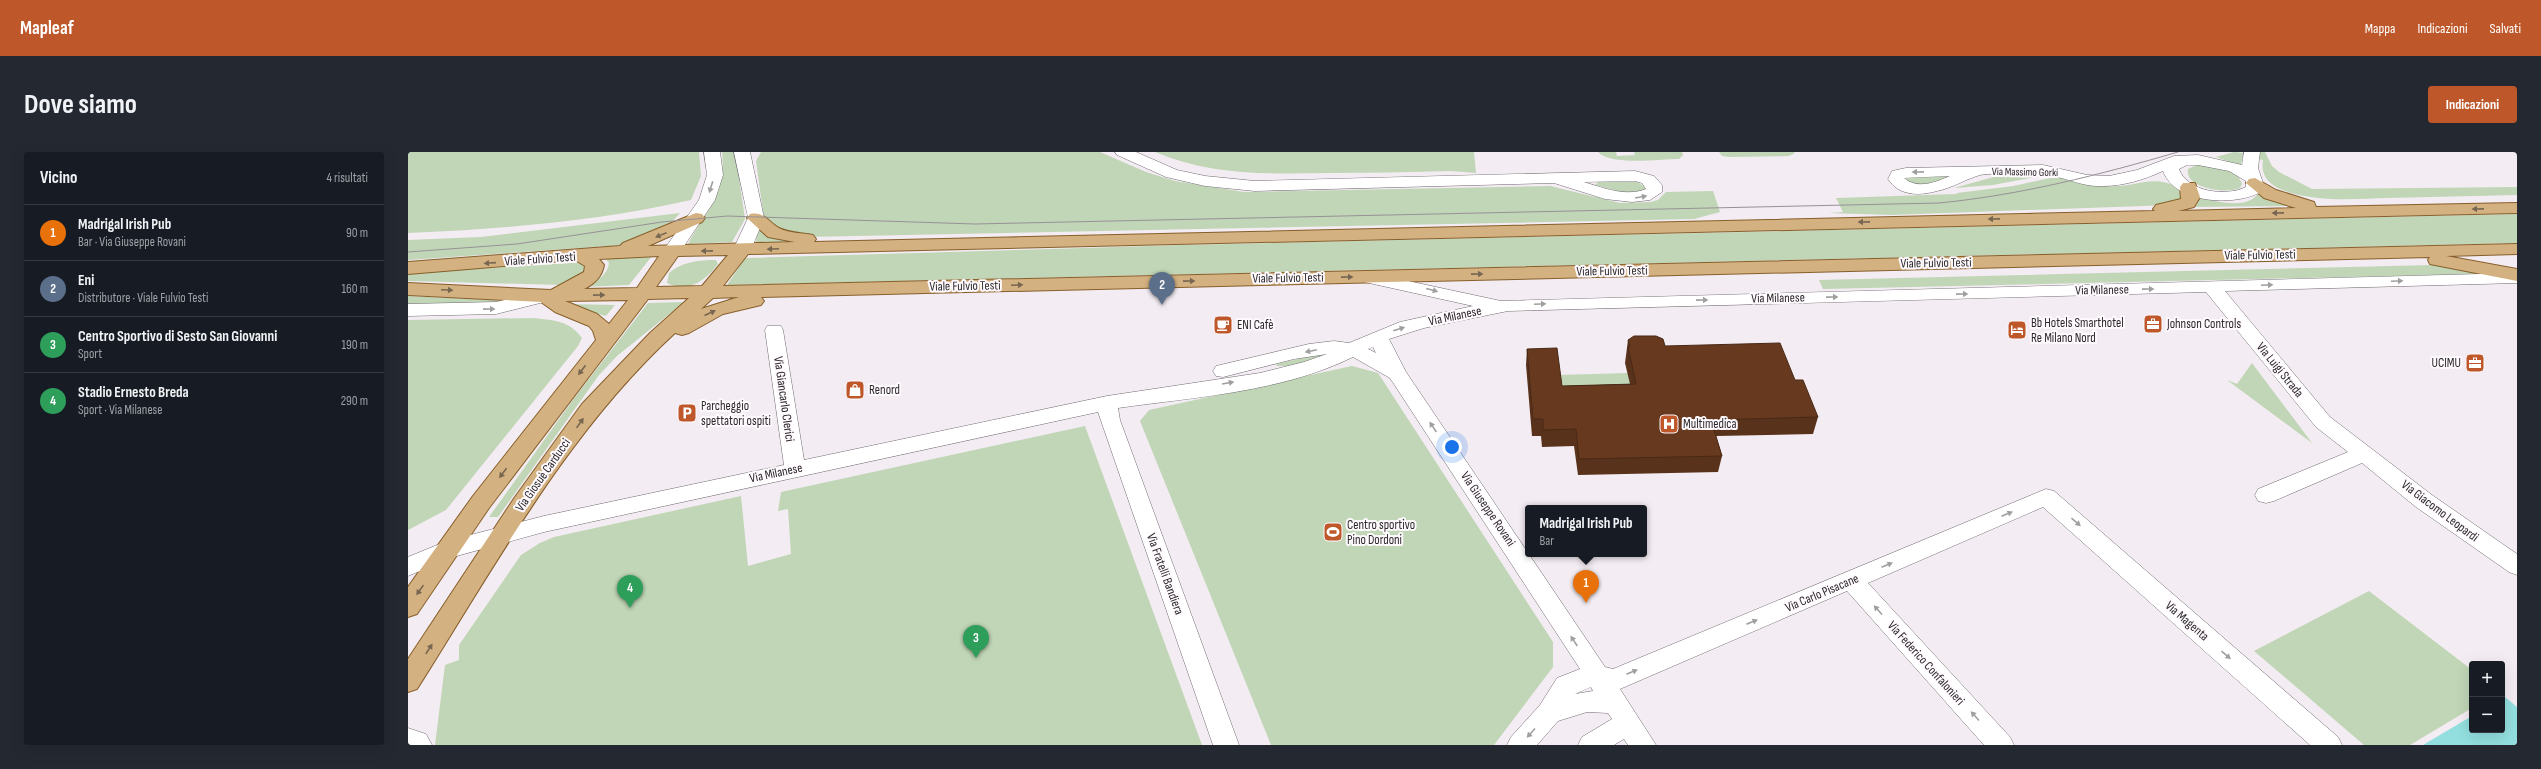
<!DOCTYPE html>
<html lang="it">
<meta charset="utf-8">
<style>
:root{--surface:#171b24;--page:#242831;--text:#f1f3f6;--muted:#9ea1a6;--line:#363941;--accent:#be582a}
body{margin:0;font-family:"Sofia Sans Condensed",sans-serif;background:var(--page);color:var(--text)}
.controls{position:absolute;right:12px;bottom:12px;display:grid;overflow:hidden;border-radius:4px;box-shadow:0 4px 16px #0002}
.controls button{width:36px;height:36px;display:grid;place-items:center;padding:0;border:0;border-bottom:1px solid var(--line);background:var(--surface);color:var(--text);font:20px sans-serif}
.you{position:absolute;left:1044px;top:295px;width:14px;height:14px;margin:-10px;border:3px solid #fff;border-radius:50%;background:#1a73e8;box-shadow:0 0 0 6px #1a73e833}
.badge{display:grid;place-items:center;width:26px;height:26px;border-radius:50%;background:var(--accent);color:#fff;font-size:13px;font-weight:700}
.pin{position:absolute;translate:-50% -33px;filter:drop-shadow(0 1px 2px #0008)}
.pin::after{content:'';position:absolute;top:21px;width:14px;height:12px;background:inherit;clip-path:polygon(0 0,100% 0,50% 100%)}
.popup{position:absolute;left:1117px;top:353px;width:122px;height:52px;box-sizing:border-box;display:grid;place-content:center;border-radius:4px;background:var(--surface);filter:drop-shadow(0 1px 3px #0005);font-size:13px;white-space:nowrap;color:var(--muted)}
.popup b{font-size:15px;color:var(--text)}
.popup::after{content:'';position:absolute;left:50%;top:100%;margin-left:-8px;border:8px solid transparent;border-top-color:var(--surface)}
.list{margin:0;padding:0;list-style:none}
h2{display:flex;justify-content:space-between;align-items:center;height:52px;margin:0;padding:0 16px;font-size:17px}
h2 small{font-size:13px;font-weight:400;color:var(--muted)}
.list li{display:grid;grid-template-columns:26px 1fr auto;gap:12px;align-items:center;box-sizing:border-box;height:56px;padding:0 16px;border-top:1px solid var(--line)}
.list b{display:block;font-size:15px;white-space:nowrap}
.list p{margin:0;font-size:13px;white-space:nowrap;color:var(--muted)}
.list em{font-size:13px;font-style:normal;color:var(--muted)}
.map{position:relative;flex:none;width:2109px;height:593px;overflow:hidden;border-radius:4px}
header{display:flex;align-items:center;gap:24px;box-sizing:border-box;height:56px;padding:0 20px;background:var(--accent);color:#fff}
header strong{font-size:19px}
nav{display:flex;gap:22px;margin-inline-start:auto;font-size:14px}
.intro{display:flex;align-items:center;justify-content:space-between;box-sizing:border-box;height:96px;padding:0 24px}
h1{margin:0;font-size:28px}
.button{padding:10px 18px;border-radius:4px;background:var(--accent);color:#fff;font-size:14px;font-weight:700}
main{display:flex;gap:24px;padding:0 24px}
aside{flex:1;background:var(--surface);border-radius:4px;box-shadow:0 4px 16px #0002}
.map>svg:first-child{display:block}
.green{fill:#c0d6b6}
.water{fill:#93dfdf}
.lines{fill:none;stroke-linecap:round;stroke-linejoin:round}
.minor-casing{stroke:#716b71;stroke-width:1}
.major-casing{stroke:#875f2b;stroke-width:2}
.minor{fill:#fff;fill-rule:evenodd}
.major{fill:#d4b180;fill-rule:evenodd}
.tram{stroke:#979196;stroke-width:1}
.wall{fill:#59321b}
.building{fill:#673a1f;stroke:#482916}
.oneway{fill:#a09e9f}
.oneway2{fill:#776651}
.labels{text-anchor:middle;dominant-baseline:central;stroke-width:4;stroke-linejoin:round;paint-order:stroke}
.far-street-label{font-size:11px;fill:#2b282a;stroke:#fefafe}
.street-label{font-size:13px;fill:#2b282a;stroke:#fefafe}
.poi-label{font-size:13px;fill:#2b282a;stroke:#fefafe;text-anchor:start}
</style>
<header>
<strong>Mapleaf</strong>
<nav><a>Mappa</a><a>Indicazioni</a><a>Salvati</a></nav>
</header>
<div class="intro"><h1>Dove siamo</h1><a class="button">Indicazioni</a></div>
<main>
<aside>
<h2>Vicino<small>4 risultati</small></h2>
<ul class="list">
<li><span class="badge" style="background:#e8710a">1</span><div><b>Madrigal Irish Pub</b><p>Bar · Via Giuseppe Rovani</p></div><em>90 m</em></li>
<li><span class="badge" style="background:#5c6f8a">2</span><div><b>Eni</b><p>Distributore · Viale Fulvio Testi</p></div><em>160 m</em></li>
<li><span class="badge" style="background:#2e9e5b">3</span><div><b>Centro Sportivo di Sesto San Giovanni</b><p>Sport</p></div><em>190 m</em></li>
<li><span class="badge" style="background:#2e9e5b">4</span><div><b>Stadio Ernesto Breda</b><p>Sport · Via Milanese</p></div><em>290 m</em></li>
</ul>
</aside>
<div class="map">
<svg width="2109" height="593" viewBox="0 0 2109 593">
<rect width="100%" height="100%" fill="#f3ecf2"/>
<!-- green -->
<path class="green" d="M0,0H291L293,24L283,48C190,69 95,77 0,81Z
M314,0H327L337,67L324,90L280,92C298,57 319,44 314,0Z
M353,0H692L738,20L767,29L836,40L1142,34L1212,51L1243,50L1250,48L1258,40L1305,39L1312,60L1286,67L397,85L376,81L356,67L348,9Z
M747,0H1066L1068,21L1043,19C1003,20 962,21 921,21C862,22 803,24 747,0Z
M1190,0H1208L1209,4L1227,3L1226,0H1274L1275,3L1271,7C1252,7 1202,14 1190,0Z
M1311,0H1386L1387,1L1381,4L1321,5L1314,4Z
M1826,0L1835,1L1833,14L1808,5Z
M1849,0H1857L1864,14L1871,20L1904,37L2109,35V43C2066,44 2023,45 1980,46C1948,47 1911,50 1880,40C1864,35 1852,26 1855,8L1847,6Z
M1789,13C1803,15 1830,15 1834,32L1832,36C1819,42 1776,37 1780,17Z
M1643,22L1585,33L1546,36L1593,23Z
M1540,24V26C1524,30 1511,37 1497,27L1500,25Z
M1652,24C1667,27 1683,32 1698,34C1731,37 1751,16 1780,44L1762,53L1483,63L1421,61L1435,60L1428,46L1549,42V41L1605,34Z
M1190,30H1229L1239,36L1237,40L1221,42L1187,33Z
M1851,40L1882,54L1784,55L1790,45C1806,49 1841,59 1851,40Z
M272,61L261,73L215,93L0,108V88L73,85Z
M2109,62V91L319,133L337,106L776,93Z
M350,77L381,90H348Z
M244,104L221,133L175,135C187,129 199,125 201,111L197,106Z
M301,108H308L310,112C297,129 281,141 259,131L261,121C273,111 285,109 301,108Z
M163,111H172L178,114L176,121L155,133L0,129V121Z
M2025,113L2044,115L2070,122L1415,137L1411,128Z
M0,144L102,149L100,151L0,154Z
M276,150L209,204L191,223L90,365H81L167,245L240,151Z
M161,152L207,153L198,164L159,154Z
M124,166C144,168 161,168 174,186L170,194L38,358L0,378V168Z
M923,201L885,214H868L869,212L906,203Z
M1844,211L1904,291L1819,228L1829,232Z
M944,214L970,221L1145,490V515L1086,593H863L732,269L741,258Z
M1220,221L1226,249L1153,250L1150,223Z
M677,274L794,593H27L37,513L51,508V493L113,403L132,391L146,385L333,344L340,414L383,402L380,357L370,359L373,340Z
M1961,439L2064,518V556L2002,593H1956L1846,499Z"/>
<!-- water -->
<path class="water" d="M2097,545L2109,555V593H2015L2064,564V578H2094V547Z"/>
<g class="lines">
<!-- minor casing -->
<g class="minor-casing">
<path id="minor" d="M296,0H312L315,23L307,48L270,103H258L255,99L291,48L299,23Z
M326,0H342L356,66L343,98L340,102H328L325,98L340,66Z
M707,0H728L769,18L797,24L847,29L1227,19L1246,24L1254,33V40L1242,48L1224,50L1197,47L1146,31L847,39L797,34L758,25L709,3ZM1227,29L1234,31L1238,37C1218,45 1195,36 1176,30Z
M1836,0H1852L1850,16L1855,31L1851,41C1825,54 1767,52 1755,19C1735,28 1713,35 1690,34C1676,34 1663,28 1649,25C1632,22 1589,20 1572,23C1558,27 1544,36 1529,39C1511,44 1491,44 1480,27L1484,19L1498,16L1635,13L1679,23L1701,24L1729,18L1766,4L1790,3L1834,13ZM1790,13L1821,19L1838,29V35C1818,45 1779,40 1771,17L1779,13ZM1542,24C1528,30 1510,38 1496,26Z
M958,120L1093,149L2109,121V131L1817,139L1922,265L2024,343L2109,402V423L2101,420L2008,355L1954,311L1866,349L1858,351L1850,349L1847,343L1850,337L1940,300L1908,275L1798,140L1100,159L1016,176L981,187L998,220L1197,515L1205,517L1638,337L1646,339L1930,585L1934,593H1902L1635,355L1460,431L1602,585L1606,593H1576L1439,439L1212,537L1248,593H1220L1216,587L1206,593H1170L1174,585L1204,567L1200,561L1179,560L1150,569L1129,593H1099L1103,585L1132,553L1149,526L1172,517L982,226L945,205C874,240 787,245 710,256L712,268L831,593H805L690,260L136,380L45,405L0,424V405L39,389L136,364L376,313L357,178L359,174H373L375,178L396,308L699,244L852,221L896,210L919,202L886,207L815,225L808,224L805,219L808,214L901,192L926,189L941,191L992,170L1065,154L952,129L949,125L952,121ZM965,195L968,201L960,197ZM1183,535L1185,539L1167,542Z
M138,138L144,140L147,144L144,148L88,162L0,164V152L88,150Z
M0,576L18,582L24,593H0Z"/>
</g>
<!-- major casing -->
<g class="major-casing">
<path id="major" d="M1847,26L1868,38L1906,50L1908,55L2109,51V61L340,102L315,134L2109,92V102L2038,104L2109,117V129L2022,112L2020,108L2022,105L353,145L356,149L353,153L315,162L281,181L274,183L267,181C159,280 87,414 9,537L0,540V507L107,345L174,252L242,181L281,146L240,147L81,356L9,462L0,465V435L65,344L188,188L185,179L181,174L147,160L133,150L0,143V131L143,138L176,120L177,114L167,108L0,122V110L212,94L215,91L288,61L294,62L297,66L294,70L240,94L387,90L360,85L339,66L342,62C356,59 360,70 371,76C380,81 395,81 405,83L408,87L406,90L1747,59L1745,57L1748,53L1773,47L1772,35L1775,31H1787L1792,45L1786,55L1770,59L1888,56L1856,46L1838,31L1841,27ZM320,103L294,134L248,135L270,104ZM251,104L229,136L176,137C186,132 194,125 196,113L191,107ZM331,145L293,157L305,146ZM220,148L201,172L189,162L157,149Z"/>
</g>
<!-- minor -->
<use href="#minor" class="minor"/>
<!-- major -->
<use href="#major" class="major"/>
<!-- tram -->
<path class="tram" d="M0,100L109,92L254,70L319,64L567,72L1531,51C1613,43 1691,23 1770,0"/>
</g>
<!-- wall -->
<path class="wall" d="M1220,188L1257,194L1387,228L1410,265L1405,282L1308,284L1314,304L1310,320L1170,323L1166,294L1134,295L1133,284H1124L1118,213L1119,197L1154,234L1222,232L1217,211Z"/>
<!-- building -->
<path class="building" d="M1226,184H1248L1255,187L1257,194L1372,191L1387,228H1395L1410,265L1303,268L1314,304L1171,307L1168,277L1135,278V267H1125L1119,197L1149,196L1154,234L1228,232L1220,195H1222L1220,188Z"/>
<!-- one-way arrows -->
<defs><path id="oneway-solid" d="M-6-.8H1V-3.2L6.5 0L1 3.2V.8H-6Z"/></defs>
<g class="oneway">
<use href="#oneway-solid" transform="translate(1510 20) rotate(179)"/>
<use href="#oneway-solid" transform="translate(303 35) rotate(107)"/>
<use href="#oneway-solid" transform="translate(1233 45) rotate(-10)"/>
<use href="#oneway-solid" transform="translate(1989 129) rotate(-2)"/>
<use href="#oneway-solid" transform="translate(1859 133) rotate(-2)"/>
<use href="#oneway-solid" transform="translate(1740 137) rotate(-1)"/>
<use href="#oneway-solid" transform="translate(1024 138) rotate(15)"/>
<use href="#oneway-solid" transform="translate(1554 142) rotate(-1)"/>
<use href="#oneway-solid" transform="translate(1424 145) rotate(-1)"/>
<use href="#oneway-solid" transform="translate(1294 148) rotate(-1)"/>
<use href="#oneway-solid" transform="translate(1132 152) rotate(-2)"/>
<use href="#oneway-solid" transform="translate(81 157) rotate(-1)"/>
<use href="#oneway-solid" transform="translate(991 177) rotate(-18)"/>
<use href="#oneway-solid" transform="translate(903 199) rotate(168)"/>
<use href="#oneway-solid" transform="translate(820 231) rotate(-10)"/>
<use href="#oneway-solid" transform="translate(1025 275) rotate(-124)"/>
<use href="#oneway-solid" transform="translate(1599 362) rotate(-23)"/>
<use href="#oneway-solid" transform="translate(1668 370) rotate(41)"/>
<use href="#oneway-solid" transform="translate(1479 413) rotate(-23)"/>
<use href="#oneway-solid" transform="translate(1470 458) rotate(-132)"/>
<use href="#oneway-solid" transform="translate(1344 470) rotate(-23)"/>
<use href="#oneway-solid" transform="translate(1166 489) rotate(-123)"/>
<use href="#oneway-solid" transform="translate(1818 503) rotate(41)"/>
<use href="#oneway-solid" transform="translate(1224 520) rotate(-23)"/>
<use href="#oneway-solid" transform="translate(1567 564) rotate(-132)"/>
<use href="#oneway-solid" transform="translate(1123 581) rotate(132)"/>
</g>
<g class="oneway2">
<use href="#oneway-solid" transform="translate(2070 57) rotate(179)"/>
<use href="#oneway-solid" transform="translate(1870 61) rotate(179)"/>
<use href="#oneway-solid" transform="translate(1586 67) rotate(179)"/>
<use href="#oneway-solid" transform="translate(1456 70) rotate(179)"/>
<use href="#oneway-solid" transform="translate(253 83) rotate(158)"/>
<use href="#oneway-solid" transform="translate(365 97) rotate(178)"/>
<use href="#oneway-solid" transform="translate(299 99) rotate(179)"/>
<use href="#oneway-solid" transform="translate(82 111) rotate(176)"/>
<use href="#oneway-solid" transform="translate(1069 122) rotate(-1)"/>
<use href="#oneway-solid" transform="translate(939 125) rotate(-1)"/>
<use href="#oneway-solid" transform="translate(781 129) rotate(-1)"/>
<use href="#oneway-solid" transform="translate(609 133) rotate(-2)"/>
<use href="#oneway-solid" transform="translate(39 138) rotate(3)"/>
<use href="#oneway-solid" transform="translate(191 143) rotate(-1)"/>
<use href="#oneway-solid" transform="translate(302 161) rotate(-24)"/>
<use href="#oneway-solid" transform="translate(174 218) rotate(127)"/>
<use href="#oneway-solid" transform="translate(172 271) rotate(-55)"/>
<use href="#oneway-solid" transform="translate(95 321) rotate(127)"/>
<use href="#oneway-solid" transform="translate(12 438) rotate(125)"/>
<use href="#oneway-solid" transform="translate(21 497) rotate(-57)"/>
</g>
<!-- icons -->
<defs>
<g id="office-square" transform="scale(1)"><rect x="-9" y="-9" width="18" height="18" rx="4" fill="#be582a" stroke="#fefafe"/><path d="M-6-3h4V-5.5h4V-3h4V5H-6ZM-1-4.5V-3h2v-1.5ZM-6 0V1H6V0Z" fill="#fff"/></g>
<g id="cafe-square" transform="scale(1)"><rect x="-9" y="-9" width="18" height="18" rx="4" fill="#be582a" stroke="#fefafe"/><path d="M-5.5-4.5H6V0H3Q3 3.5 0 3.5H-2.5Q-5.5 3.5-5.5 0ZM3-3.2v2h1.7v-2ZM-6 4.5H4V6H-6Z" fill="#fff"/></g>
<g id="hotel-square" transform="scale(1)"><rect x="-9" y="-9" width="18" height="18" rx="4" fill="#be582a" stroke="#fefafe"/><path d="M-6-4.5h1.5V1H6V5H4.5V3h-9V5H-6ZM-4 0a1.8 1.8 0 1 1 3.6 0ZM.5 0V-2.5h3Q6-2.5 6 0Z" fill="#fff"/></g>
<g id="shop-square" transform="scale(1)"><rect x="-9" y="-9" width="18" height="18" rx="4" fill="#be582a" stroke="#fefafe"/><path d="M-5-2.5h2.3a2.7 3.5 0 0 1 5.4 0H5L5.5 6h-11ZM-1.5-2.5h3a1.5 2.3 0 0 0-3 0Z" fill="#fff"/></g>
<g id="parking-square" transform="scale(1)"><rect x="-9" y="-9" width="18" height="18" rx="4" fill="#be582a" stroke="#fefafe"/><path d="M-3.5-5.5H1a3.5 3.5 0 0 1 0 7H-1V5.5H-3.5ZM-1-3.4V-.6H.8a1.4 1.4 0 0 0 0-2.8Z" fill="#fff"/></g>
<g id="hospital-square" transform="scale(1)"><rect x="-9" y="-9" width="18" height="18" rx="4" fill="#be582a" stroke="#fefafe"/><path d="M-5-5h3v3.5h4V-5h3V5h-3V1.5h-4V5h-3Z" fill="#fff"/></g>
<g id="stadium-square" transform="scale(1)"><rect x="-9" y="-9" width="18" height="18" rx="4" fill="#be582a" stroke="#fefafe"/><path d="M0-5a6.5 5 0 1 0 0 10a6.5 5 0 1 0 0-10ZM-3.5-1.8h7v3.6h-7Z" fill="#fff"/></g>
</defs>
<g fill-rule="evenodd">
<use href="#office-square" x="1745" y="172"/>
<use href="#cafe-square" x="815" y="173"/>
<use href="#hotel-square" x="1609" y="178"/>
<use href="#office-square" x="2067" y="211"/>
<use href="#shop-square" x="447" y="238"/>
<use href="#parking-square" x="279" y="261"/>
<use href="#hospital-square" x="1261" y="272"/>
<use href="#stadium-square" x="925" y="380"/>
</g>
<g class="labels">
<!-- far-street labels -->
<g class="far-street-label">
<text transform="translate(1617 20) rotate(1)">Via Massimo Gorki</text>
</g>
<!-- street labels -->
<g class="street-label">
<text transform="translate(1852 103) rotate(-1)">Viale Fulvio Testi</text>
<text transform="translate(132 107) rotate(-4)">Viale Fulvio Testi</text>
<text transform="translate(1528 111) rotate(-1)">Viale Fulvio Testi</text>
<text transform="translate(1204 119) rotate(-1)">Viale Fulvio Testi</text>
<text transform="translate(880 126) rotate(-1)">Viale Fulvio Testi</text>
<text transform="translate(557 134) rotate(-1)">Viale Fulvio Testi</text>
<text transform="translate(1694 138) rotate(-1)">Via Milanese</text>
<text transform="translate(1370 146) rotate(-1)">Via Milanese</text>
<text transform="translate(1047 164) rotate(-12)">Via Milanese</text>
<text transform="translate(1872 218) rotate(51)">Via Luigi Strada</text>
<text transform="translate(376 247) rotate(82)">Via Giancarlo Clerici</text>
<text transform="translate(368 321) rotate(-12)">Via Milanese</text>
<text transform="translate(135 323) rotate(-55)">Via Giosuè Carducci</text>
<text transform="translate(1080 357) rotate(56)">Via Giuseppe Rovani</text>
<text transform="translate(2032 359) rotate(37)">Via Giacomo Leopardi</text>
<text transform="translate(757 422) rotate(70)">Via Fratelli Bandiera</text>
<text transform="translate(1414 441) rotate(-23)">Via Carlo Pisacane</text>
<text transform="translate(1779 469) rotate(41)">Via Magenta</text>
<text transform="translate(1518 511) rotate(48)">Via Federico Confalonieri</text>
</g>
<!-- poi labels -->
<g class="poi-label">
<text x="1623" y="171">Bb Hotels Smarthotel<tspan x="1623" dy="15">Re Milano Nord</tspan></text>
<text x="1759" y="172">Johnson Controls</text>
<text x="829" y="173">ENI Cafè</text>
<text x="2053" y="211" text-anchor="end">UCIMU</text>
<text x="461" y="238">Renord</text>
<text x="293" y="254">Parcheggio<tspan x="293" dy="15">spettatori ospiti</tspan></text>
<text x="1275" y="272">Multimedica</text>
<text x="939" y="373">Centro sportivo<tspan x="939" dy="15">Pino Dordoni</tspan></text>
</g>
</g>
</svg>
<div class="controls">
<button>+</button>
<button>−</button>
</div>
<div class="you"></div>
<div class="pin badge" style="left:1178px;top:451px;background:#e8710a">1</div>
<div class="popup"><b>Madrigal Irish Pub</b>Bar</div>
<div class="pin badge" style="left:754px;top:153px;background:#5c6f8a">2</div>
<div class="pin badge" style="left:568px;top:506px;background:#2e9e5b">3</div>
<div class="pin badge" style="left:222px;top:456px;background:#2e9e5b">4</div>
</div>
</main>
